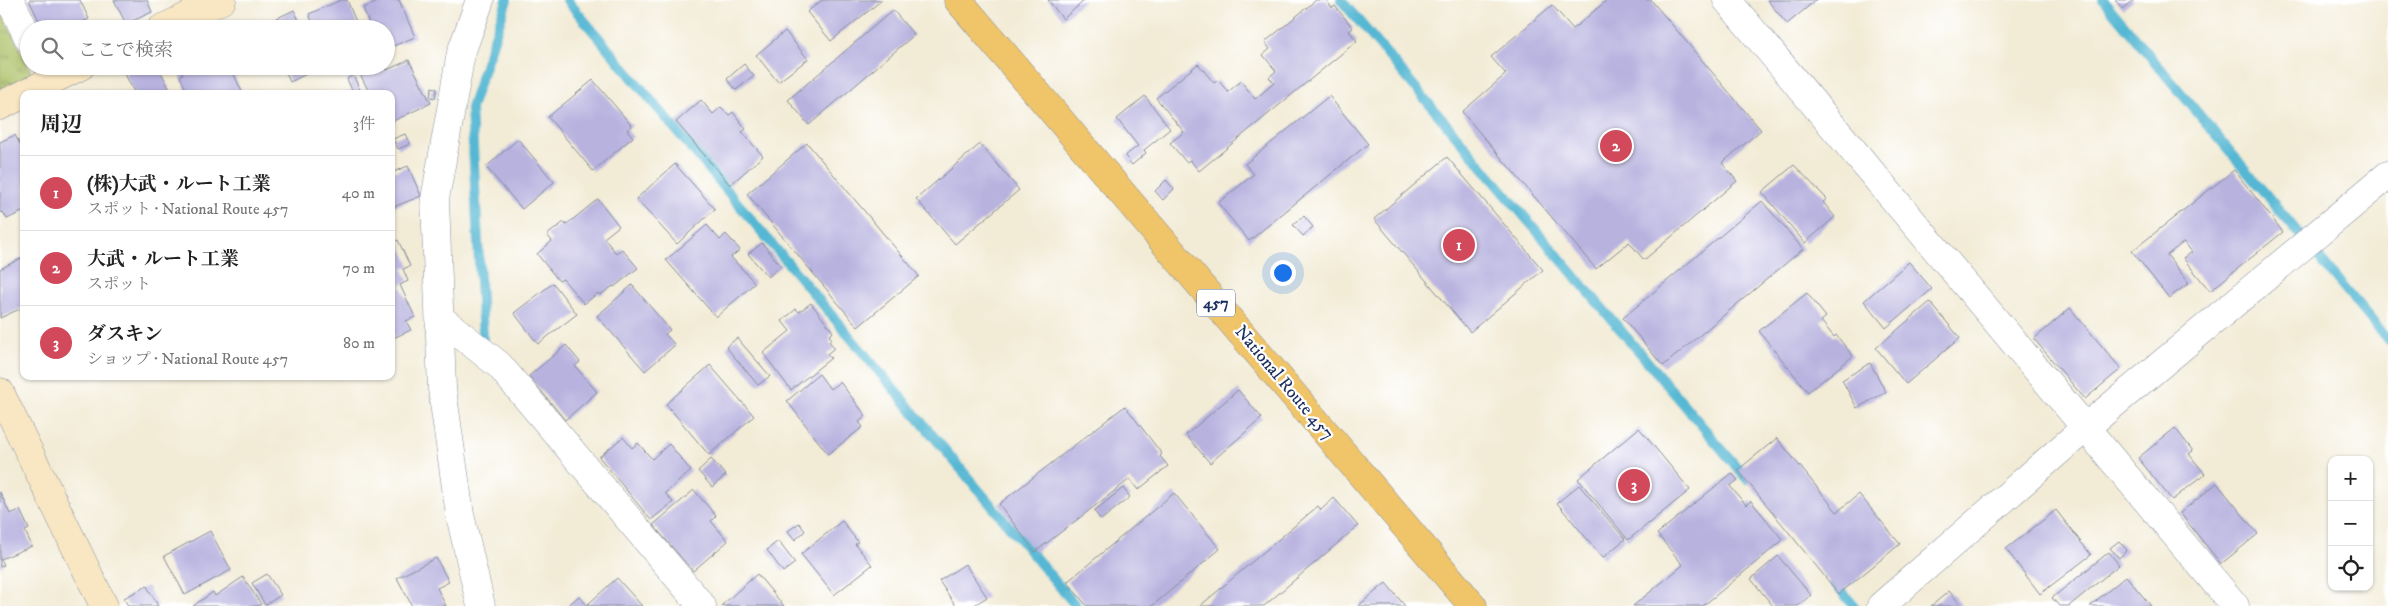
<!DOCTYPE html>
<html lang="ja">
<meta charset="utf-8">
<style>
:root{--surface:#fff;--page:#f6f6f6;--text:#222;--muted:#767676;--line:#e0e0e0;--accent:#d1495b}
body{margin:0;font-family:"IM FELL DW Pica","Noto Serif JP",serif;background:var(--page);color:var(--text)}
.controls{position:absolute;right:15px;bottom:15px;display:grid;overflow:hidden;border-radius:10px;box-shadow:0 1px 4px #0004}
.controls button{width:45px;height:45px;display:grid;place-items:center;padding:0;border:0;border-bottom:1px solid var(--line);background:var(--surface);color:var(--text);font:25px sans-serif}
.you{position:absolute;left:1282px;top:272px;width:18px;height:18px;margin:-12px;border:4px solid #fff;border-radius:50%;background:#1a73e8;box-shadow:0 0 0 8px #1a73e833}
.badge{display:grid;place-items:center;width:32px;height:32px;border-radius:50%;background:var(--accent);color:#fff;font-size:16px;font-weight:700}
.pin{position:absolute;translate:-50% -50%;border:2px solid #fff;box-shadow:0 1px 5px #0006}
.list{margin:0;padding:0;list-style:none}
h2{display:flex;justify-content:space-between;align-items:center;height:65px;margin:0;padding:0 20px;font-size:21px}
h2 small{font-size:16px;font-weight:400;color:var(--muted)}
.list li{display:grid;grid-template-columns:32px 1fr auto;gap:15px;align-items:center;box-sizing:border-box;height:75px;padding:0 20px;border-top:1px solid var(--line)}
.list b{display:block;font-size:19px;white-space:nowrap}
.list p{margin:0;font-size:16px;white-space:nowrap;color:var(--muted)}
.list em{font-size:16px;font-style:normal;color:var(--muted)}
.icon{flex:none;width:28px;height:28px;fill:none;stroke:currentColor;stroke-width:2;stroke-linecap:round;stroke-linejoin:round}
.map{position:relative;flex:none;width:2388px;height:606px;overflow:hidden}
.search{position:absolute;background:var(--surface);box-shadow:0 1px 4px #0004;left:20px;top:20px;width:375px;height:55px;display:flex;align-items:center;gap:12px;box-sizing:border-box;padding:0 18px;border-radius:28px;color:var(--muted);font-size:19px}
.panel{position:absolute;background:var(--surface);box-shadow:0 1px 4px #0004;left:20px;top:90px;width:375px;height:290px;border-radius:10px}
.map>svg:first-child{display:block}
.park{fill:url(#park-tufts);stroke:#637760}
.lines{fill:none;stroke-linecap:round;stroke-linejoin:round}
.stream{stroke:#54b7d3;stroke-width:10}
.building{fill:#b8b2df}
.street-casing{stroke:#868d9a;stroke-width:29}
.secondary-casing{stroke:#868d9a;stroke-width:29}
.highway-casing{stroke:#868d9a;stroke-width:29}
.street{stroke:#fff;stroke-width:28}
.secondary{stroke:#f9e7c3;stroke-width:28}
.highway{stroke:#f0c469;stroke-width:28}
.labels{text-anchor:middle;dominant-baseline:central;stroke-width:4.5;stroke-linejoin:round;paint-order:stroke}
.shield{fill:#fff;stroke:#5f6d8e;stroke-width:1}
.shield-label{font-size:16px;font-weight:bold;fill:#1b2f5e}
.street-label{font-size:18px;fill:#1b2f5e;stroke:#fff}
</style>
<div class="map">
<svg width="2388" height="606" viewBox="0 0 2388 606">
<defs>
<pattern id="park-tufts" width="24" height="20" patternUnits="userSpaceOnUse" patternTransform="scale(1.25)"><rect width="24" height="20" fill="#abbf63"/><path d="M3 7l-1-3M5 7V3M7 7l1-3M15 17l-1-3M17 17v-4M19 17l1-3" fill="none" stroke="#8a9c55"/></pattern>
</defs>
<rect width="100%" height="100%" fill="#fff"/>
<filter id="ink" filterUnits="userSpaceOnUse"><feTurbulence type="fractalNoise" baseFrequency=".02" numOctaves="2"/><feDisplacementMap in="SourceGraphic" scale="10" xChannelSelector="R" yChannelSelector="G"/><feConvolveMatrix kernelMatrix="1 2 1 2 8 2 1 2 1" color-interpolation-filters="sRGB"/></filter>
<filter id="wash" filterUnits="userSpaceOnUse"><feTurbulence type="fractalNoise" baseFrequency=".0096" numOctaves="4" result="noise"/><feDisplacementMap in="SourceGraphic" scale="20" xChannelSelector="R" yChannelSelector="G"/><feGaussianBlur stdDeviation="1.12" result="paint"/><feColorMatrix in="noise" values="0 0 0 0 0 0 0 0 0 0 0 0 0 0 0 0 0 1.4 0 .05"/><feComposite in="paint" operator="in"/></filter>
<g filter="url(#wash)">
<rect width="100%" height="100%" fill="#f2ebd5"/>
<!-- park -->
<path class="park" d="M0,8L32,74L0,89Z"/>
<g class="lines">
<!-- stream -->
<path class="stream" d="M567,0L1076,606
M1341,0L1747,479
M2103,0L2388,340
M483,338L471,108L507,0
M1834,582L1854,606"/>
</g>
<g id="blocks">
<!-- building -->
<path class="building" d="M29,0H80L89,19L78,24L80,29H43Z
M114,0H147L152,12L126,24Z
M341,0H347L359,29H315L309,14Z
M383,0H399L415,37L386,49V29H371L363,8Z
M822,0H882L831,41L807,12Z
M1048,0H1085L1063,19Z
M1316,0H1326L1332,8L1335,6L1353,28L1349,31L1357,41L1199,171L1190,160L1186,162L1170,143L1184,132L1156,98L1198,64L1214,83L1218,80L1228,92L1241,81L1255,99L1274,83L1269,77L1276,71L1263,55L1270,49L1265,42Z
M1607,0H1651L1761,130L1722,163L1737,181L1644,260L1629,242L1596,269L1462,112L1506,74L1491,57L1552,5L1573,29Z
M1767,0H1816L1787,24Z
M2115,0H2134L2123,9Z
M294,10L303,29H265L263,25Z
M893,10L914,35L809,125L788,100Z
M785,31L808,59L778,82L756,55Z
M409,60L431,103L391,122V94H370L358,70L365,66H385L387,70Z
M744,64L754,76L736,90L727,79Z
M140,66H158L172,94H135L125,74Z
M179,66H230L243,94H188L180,76L183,74Z
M283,66H315L317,69L290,82Z
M353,75L362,94H345L352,90L347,79Z
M593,80L632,126L627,130L633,137L593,171L548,117Z
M432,87L437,89L435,98L430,97Z
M1145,96L1170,129L1144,150L1146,153L1132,165L1125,156L1138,146L1117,119Z
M1329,96L1368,144L1249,241L1218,203L1254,174L1245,164Z
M701,100L713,114L721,107L729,115L733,112L746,129L742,132L763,156L730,185L676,122Z
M405,134L410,144L398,149L393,139Z
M15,135L24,152V211L7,219L3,212L0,213V142Z
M518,139L554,182L522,209L486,167Z
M807,143L919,276L858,327L747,194Z
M980,144L1019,190L955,244L916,199Z
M1447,157L1543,270L1470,332L1374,219Z
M675,164L715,209L677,244L636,199Z
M1794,165L1827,199L1823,202L1835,217L1805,243L1762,192Z
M408,166L421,196L391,208V173Z
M2234,170L2283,232L2210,291L2183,258L2192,252L2184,242L2167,255L2189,283L2169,298L2132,251Z
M1166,180L1174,189L1163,200L1155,191Z
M598,199L619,226L604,238L616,253L622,249L638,268L614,287L613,286L600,295L598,293L584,304L563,279L559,281L537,254L552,241L547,235L564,222L566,225Z
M1762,201L1803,249L1663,366L1623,318Z
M1304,216L1313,227L1303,236L1293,225Z
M707,225L720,240L726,234L740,250L731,257L755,283L716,317L666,260Z
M398,240L410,266L403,269L408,281L400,285L415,317L406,321L411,330L391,339V243Z
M762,243L781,266L768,277L748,254Z
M24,257V307L0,318V269Z
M1909,262L1932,289L1886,328L1864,301Z
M553,283L577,314L538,344L514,313Z
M632,285L670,330L665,334L675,345L645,371L597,316Z
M1807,293L1826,317L1821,321L1834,337L1836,335L1853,356L1808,392L1759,331Z
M1930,302L1960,338L1906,384L1876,348Z
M811,303L833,332L829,336L832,339L829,341L834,348L827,354L831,358L791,390L763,353L790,331L782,321L796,309L799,312Z
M2070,308L2121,369L2085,399L2034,339Z
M737,338L770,376L758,385L726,347Z
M566,345L580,362L575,366L597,392L565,420L529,376Z
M1870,363L1886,392L1857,408L1842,380Z
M710,365L754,416L709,455L666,404Z
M819,374L830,389L840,382L866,416L859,422L863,427L828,454L787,401Z
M1238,390L1262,418L1210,463L1186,435Z
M1125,406L1162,454L1160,456L1168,466L1138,490L1130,479L1035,552L999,504Z
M1639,428L1690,490L1628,540L1578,479Z
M2175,428L2193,451L2189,454L2205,474L2172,500L2138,458Z
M623,437L632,448L638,443L652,459L669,444L691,471L665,493L673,502L651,520L599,457Z
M1777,438L1837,512L1859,494L1900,544L1839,594L1738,470Z
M711,459L726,475L712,487L698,471Z
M1732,473L1738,480L1730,486L1746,505L1751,501L1783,540L1703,606H1633L1683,565L1657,534Z
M2217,483L2258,534L2221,564L2180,513Z
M1579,485L1625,539L1603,558L1557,503Z
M1123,488L1130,497L1101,520L1094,511Z
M694,490L716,516L711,521L728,541L693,571L653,525Z
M0,492L10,514L20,510L29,529L25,531L32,546L1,559L4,565L0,567Z
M1174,493L1220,549L1152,606H1087L1067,582Z
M1334,498L1358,526L1264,606H1200L1318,506L1321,510Z
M2056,510L2091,555L2040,594L2006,549Z
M842,521L858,542L855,544L872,565L834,595L801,554Z
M799,523L805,531L795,540L788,531Z
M210,531L231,570L185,595L164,556Z
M778,541L795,563L783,572L767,550Z
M2119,541L2127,550L2119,558L2110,548Z
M2109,552L2119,565L2069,606H2059L2052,598Z
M1778,556L1811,595L1798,606H1773L1751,579Z
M436,558L449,582L437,588L446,606H412L397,578Z
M965,564L987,597L973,606H956L939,581Z
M267,574L281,595L265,605L252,583Z
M757,574L784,606H723L722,605Z
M2126,576L2151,606H2090Z
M243,577L261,604L258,606H193L213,592L215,596Z
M617,578L642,606H567L579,596L587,605Z
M1386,583L1405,606H1358Z
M147,586L158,606H128L124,598Z
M1949,591L1962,606H1931L1936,602Z"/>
</g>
</g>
<g filter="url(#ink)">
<use href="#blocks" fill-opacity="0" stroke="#868d9a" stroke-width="1"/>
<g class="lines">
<!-- street casing -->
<g class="street-casing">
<path id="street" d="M10,0L29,39
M480,0L461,53L435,199L442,389L460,515L481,606
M1727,0L2235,606
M440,318L499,365L702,606
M1881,606L2085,428L2388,175"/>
</g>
<!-- secondary casing -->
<g class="secondary-casing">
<path id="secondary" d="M161,29L222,0
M24,94L81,66
M0,106L24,94
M0,392L104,606"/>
</g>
<!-- highway casing -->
<g class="highway-casing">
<path id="highway" d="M958,0L1473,606"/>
</g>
<!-- street -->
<use href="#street" class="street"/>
<!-- secondary -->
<use href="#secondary" class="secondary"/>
<!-- highway -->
<use href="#highway" class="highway"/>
</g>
</g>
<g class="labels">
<!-- shield labels -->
<rect class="shield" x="1197" y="289.5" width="38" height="27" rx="4"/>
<g class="shield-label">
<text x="1216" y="303">457</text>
</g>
<!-- street labels -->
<g class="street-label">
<text transform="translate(1284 383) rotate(50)">National Route 457</text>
</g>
</g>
</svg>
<div class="controls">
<button>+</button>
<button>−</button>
<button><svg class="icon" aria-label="locate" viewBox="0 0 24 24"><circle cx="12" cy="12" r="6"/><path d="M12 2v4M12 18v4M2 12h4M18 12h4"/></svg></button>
</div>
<div class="you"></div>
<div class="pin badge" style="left:1459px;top:245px">1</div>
<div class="pin badge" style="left:1616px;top:146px">2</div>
<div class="pin badge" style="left:1634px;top:485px">3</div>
<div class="search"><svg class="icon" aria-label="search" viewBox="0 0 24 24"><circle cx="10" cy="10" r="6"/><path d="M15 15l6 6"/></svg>ここで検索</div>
<section class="panel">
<h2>周辺<small>3件</small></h2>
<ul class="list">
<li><span class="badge">1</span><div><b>(株)大武・ルート工業</b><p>スポット · National Route 457</p></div><em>40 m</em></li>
<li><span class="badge">2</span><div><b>大武・ルート工業</b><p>スポット</p></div><em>70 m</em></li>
<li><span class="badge">3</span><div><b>ダスキン</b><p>ショップ · National Route 457</p></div><em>80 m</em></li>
</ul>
</section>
</div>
